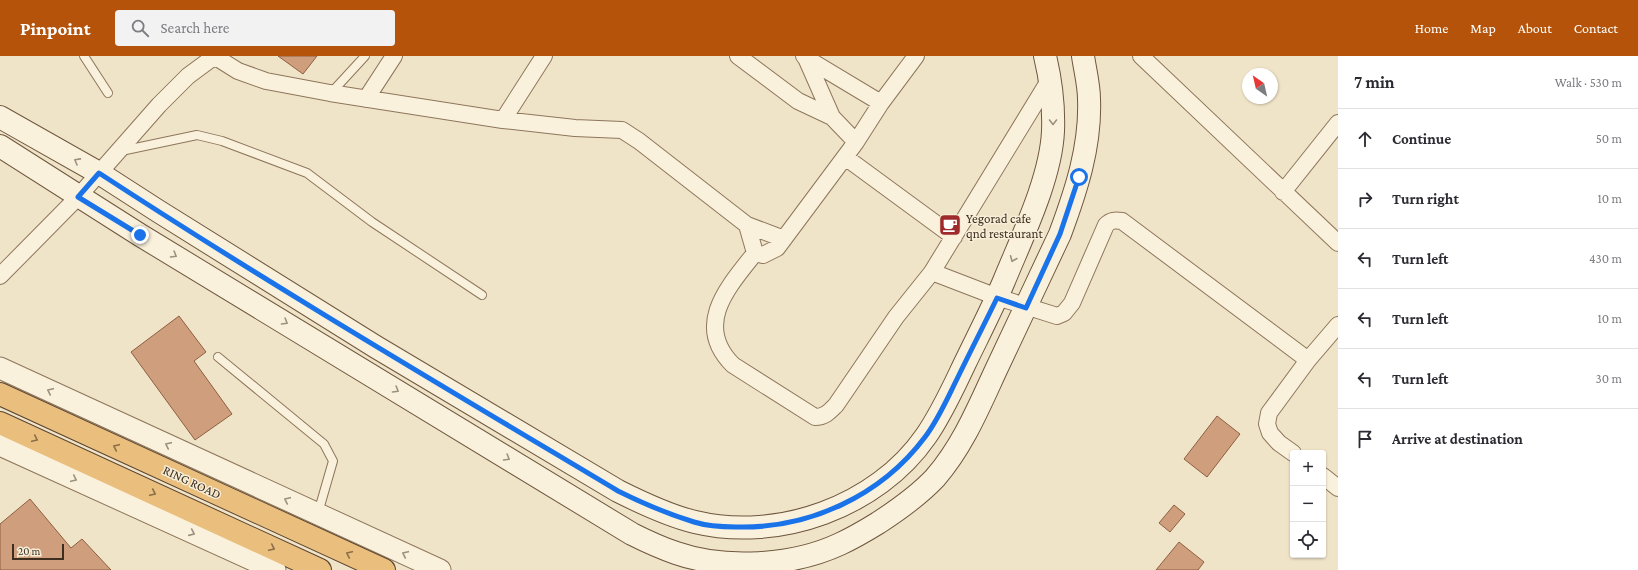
<!DOCTYPE html>
<meta charset="utf-8">
<style>
:root{--surface:#fff;--page:#f2f2f3;--text:#2b2b33;--muted:#7c7c81;--line:#e1e1e2;--accent:#b45309}
body{margin:0;font-family:"Crimson Pro",serif;background:var(--page);color:var(--text)}
.controls{position:absolute;right:12px;bottom:12px;display:grid;overflow:hidden;border-radius:4px;box-shadow:0 1px 3px #0004}
.controls button{width:36px;height:36px;display:grid;place-items:center;padding:0;border:0;border-bottom:1px solid var(--line);background:var(--surface);color:var(--text);font:20px sans-serif}
.compass{position:absolute;left:1242px;top:12px;width:36px;height:36px;border-radius:50%;background:var(--surface);box-shadow:0 1px 3px #0004;rotate:326deg}
.scale{position:absolute;left:12px;bottom:10px;width:52px;box-sizing:border-box;padding-left:4px;border:2px solid #3d2e20;border-top:0;font-size:11px;line-height:14px;white-space:nowrap;color:#3d2e20;-webkit-text-stroke:3px #f7eed8;paint-order:stroke}
.stop{position:absolute;width:12px;height:12px;margin:-9px;border:3px solid #1a73e8;border-radius:50%;background:#fff}
.stop.end{background:#1a73e8;border-color:#fff;box-shadow:0 1px 4px #0008}
.list{margin:0;padding:0;list-style:none}
h2{display:flex;justify-content:space-between;align-items:center;height:52px;margin:0;padding:0 16px;font-size:17px}
h2 small{font-size:13px;font-weight:400;color:var(--muted)}
.list li{display:grid;grid-template-columns:26px 1fr auto;gap:12px;align-items:center;box-sizing:border-box;height:60px;padding:0 16px;border-top:1px solid var(--line)}
.list b{display:block;font-size:15px;white-space:nowrap}
.list em{font-size:13px;font-style:normal;color:var(--muted)}
.icon{flex:none;width:22px;height:22px;fill:none;stroke:currentColor;stroke-width:2;stroke-linecap:round;stroke-linejoin:round}
.map{position:relative;flex:none;width:1338px;height:514px;overflow:hidden}
header{display:flex;align-items:center;gap:24px;box-sizing:border-box;height:56px;padding:0 20px;background:var(--accent);color:#fff}
header strong{font-size:19px}
nav{display:flex;gap:22px;margin-inline-start:auto;font-size:14px}
.search{width:280px;height:36px;background:var(--page);display:flex;align-items:center;gap:10px;box-sizing:border-box;padding:0 14px;border-radius:4px;color:var(--muted);font-size:15px}
main{display:flex}
aside{flex:1;background:var(--surface)}
.map>svg:first-child{display:block}
.building{fill:#cf9f7d;stroke:#8d5f41}
.lines{fill:none;stroke-linecap:round;stroke-linejoin:round}
.service-casing{stroke:#8d765c;stroke-width:10}
.minor-casing{stroke:#8d765c;stroke-width:18}
.tertiary-casing{stroke:#8d765c;stroke-width:23}
.secondary-casing{stroke:#6f573f;stroke-width:24}
.trunk-casing{stroke:#5b4430;stroke-width:24}
.service{stroke:#faf1dc;stroke-width:8}
.minor{stroke:#faf1dc;stroke-width:16}
.tertiary{stroke:#faf1dc;stroke-width:21}
.secondary{stroke:#faf1dc;stroke-width:22}
.trunk{stroke:#eabe7c;stroke-width:22}
.oneway{stroke:#9c907e}
.oneway2{stroke:#8b6f49}
.route{stroke:#1a73e8;stroke-width:5}
.labels{text-anchor:middle;dominant-baseline:central;stroke-width:3;stroke-linejoin:round;paint-order:stroke}
.poi-label{font-size:13px;fill:#3d2e20;stroke:#f7eed8;text-anchor:start}
.street-label{font-size:13px;fill:#3d2e20;stroke:#f7eed8}
</style>
<header>
<strong>Pinpoint</strong>
<div class="search"><svg class="icon" aria-label="search" viewBox="0 0 24 24"><circle cx="10" cy="10" r="6"/><path d="M15 15l6 6"/></svg>Search here</div>
<nav><a>Home</a><a>Map</a><a>About</a><a>Contact</a></nav>
</header>
<main>
<div class="map">
<svg width="1338" height="514" viewBox="0 0 1338 514">
<rect width="100%" height="100%" fill="#f0e4c8"/>
<!-- building -->
<path class="building" d="M278,0H317L303,18Z
M179,260L206,296L194,305L232,358L195,384L131,296Z
M1217,360L1240,378L1207,421L1184,403Z
M30,443L71,492L82,483L111,514H0V468Z
M1174,449L1185,458L1170,476L1159,467Z
M1179,486L1204,506L1198,514H1156Z"/>
<g class="lines">
<!-- service casing -->
<g class="service-casing">
<path id="service" d="M84,0L108,37
M331,37L365,0
M121,95L197,79L222,85L307,117L372,166L482,239
M218,301L324,388L333,405L318,457"/>
</g>
<!-- minor casing -->
<g class="minor-casing">
<path id="minor" d="M214,0L238,15L266,25L330,37L503,64L575,72L622,74L639,85L747,169L784,183
M738,0L798,45L832,61
M1141,0L1338,187
M806,2L881,47L916,0
M1050,23L932,216L997,241L1057,260L1064,257L1072,247L1106,169C1111,164 1115,164 1122,165L1308,304
M366,43L394,0
M503,64L544,0
M856,86L881,47
M845,101L954,181
M1283,136L1338,67
M747,169L755,197L763,199L777,192L856,86L832,61L806,2L804,0
M755,197C728,231 693,269 733,309L815,361C825,361 829,356 836,349L896,261L932,216
M0,220L78,141L159,49L188,20L215,0
M1293,397L1279,387L1270,377L1267,368L1269,357L1308,304L1338,269
M1323,420L1338,432"/>
</g>
<!-- tertiary casing -->
<g class="tertiary-casing">
<path id="tertiary" d="M0,312L440,514
M0,389L275,514"/>
</g>
<!-- secondary casing -->
<g class="secondary-casing">
<path id="secondary" d="M0,61L99,117L158,155L376,291L618,435C642,447 669,460 695,466C778,486 877,451 926,380C942,357 953,332 965,307C978,280 992,253 1004,225C1022,181 1051,122 1053,75C1054,49 1051,25 1045,0
M0,90L140,179L632,478C646,485 661,492 676,497C725,514 793,510 840,488C853,482 865,475 878,467C898,454 918,440 935,422C962,391 978,353 995,316C1017,270 1038,224 1060,178C1076,135 1091,90 1089,43C1089,29 1085,14 1083,0"/>
</g>
<!-- trunk casing -->
<g class="trunk-casing">
<path id="trunk" d="M0,338L384,514
M0,367L320,514"/>
</g>
<!-- service -->
<use href="#service" class="service"/>
<!-- minor -->
<use href="#minor" class="minor"/>
<!-- tertiary -->
<use href="#tertiary" class="tertiary"/>
<!-- secondary -->
<use href="#secondary" class="secondary"/>
<!-- trunk -->
<use href="#trunk" class="trunk"/>
</g>
<!-- one-way arrows -->
<defs><path id="oneway-chevron" d="M-2-3.5L2.5 0L-2 3.5" fill="none" stroke-width="1.6" stroke-linecap="round" stroke-linejoin="round"/></defs>
<g class="oneway">
<use href="#oneway-chevron" transform="translate(1053 66) rotate(90)"/>
<use href="#oneway-chevron" transform="translate(77 105) rotate(-151)"/>
<use href="#oneway-chevron" transform="translate(174 199) rotate(31)"/>
<use href="#oneway-chevron" transform="translate(1013 203) rotate(113)"/>
<use href="#oneway-chevron" transform="translate(285 266) rotate(31)"/>
<use href="#oneway-chevron" transform="translate(396 334) rotate(31)"/>
<use href="#oneway-chevron" transform="translate(50 335) rotate(-155)"/>
<use href="#oneway-chevron" transform="translate(168 389) rotate(-155)"/>
<use href="#oneway-chevron" transform="translate(507 402) rotate(31)"/>
<use href="#oneway-chevron" transform="translate(74 423) rotate(25)"/>
<use href="#oneway-chevron" transform="translate(287 444) rotate(-155)"/>
<use href="#oneway-chevron" transform="translate(192 477) rotate(24)"/>
<use href="#oneway-chevron" transform="translate(405 498) rotate(-155)"/>
</g>
<g class="oneway2">
<use href="#oneway-chevron" transform="translate(35 383) rotate(25)"/>
<use href="#oneway-chevron" transform="translate(116 391) rotate(-155)"/>
<use href="#oneway-chevron" transform="translate(153 437) rotate(25)"/>
<use href="#oneway-chevron" transform="translate(272 492) rotate(25)"/>
<use href="#oneway-chevron" transform="translate(349 498) rotate(-155)"/>
</g>
<g class="lines">
<!-- route -->
<path class="route" d="M140,179L78,141L99,117C269,228 444,331 618,435C642,447 668,458 694,466C707,470 722,471 736,471C809,473 881,440 925,381C938,364 947,343 957,323C970,296 984,269 997,242L1026,252L1060,178L1079,121"/>
</g>
<!-- icons -->
<defs>
<g id="cafe-square" transform="scale(1.15)"><rect x="-9" y="-9" width="18" height="18" rx="4" fill="#9e2a2b" stroke="#f7eed8"/><path d="M-5.5-4.5H6V0H3Q3 3.5 0 3.5H-2.5Q-5.5 3.5-5.5 0ZM3-3.2v2h1.7v-2ZM-6 4.5H4V6H-6Z" fill="#fff"/></g>
</defs>
<g fill-rule="evenodd">
<use href="#cafe-square" x="950" y="169"/>
</g>
<g class="labels">
<!-- poi labels -->
<g class="poi-label">
<text x="966" y="162">Yegorad cafe<tspan x="966" dy="15">qnd restaurant</tspan></text>
</g>
<!-- street labels -->
<g class="street-label">
<text transform="translate(192 426) rotate(25)">RING ROAD</text>
</g>
</g>
</svg>
<div class="controls">
<button>+</button>
<button>−</button>
<button><svg class="icon" aria-label="locate" viewBox="0 0 24 24"><circle cx="12" cy="12" r="6"/><path d="M12 2v4M12 18v4M2 12h4M18 12h4"/></svg></button>
</div>
<svg class="compass" viewBox="-18 -18 36 36"><path d="M0-13l5 13h-10z" fill="#e53935"/><path d="M0 13l5-13h-10z" fill="#7c7c81"/></svg>
<div class="scale">20 m</div>
<div class="stop" style="left:1079px;top:121px"></div>
<div class="stop end" style="left:140px;top:179px"></div>
</div>
<aside>
<h2>7 min<small>Walk · 530 m</small></h2>
<ul class="list">
<li><svg class="icon" aria-label="ahead" viewBox="0 0 24 24"><path d="M12 20V5M6 11l6-6 6 6"/></svg><div><b>Continue</b></div><em>50 m</em></li>
<li><svg class="icon" aria-label="right" viewBox="0 0 24 24"><path d="M7 20v-9h11M14 6l5 5-5 5"/></svg><div><b>Turn right</b></div><em>10 m</em></li>
<li><svg class="icon" aria-label="left" viewBox="0 0 24 24"><path d="M17 20v-9H6M10 6l-5 5 5 5"/></svg><div><b>Turn left</b></div><em>430 m</em></li>
<li><svg class="icon" aria-label="left" viewBox="0 0 24 24"><path d="M17 20v-9H6M10 6l-5 5 5 5"/></svg><div><b>Turn left</b></div><em>10 m</em></li>
<li><svg class="icon" aria-label="left" viewBox="0 0 24 24"><path d="M17 20v-9H6M10 6l-5 5 5 5"/></svg><div><b>Turn left</b></div><em>30 m</em></li>
<li><svg class="icon" aria-label="arrive" viewBox="0 0 24 24"><path d="M6 21V4h12l-3 4 3 4H6"/></svg><div><b>Arrive at destination</b></div></li>
</ul>
</aside>
</main>
